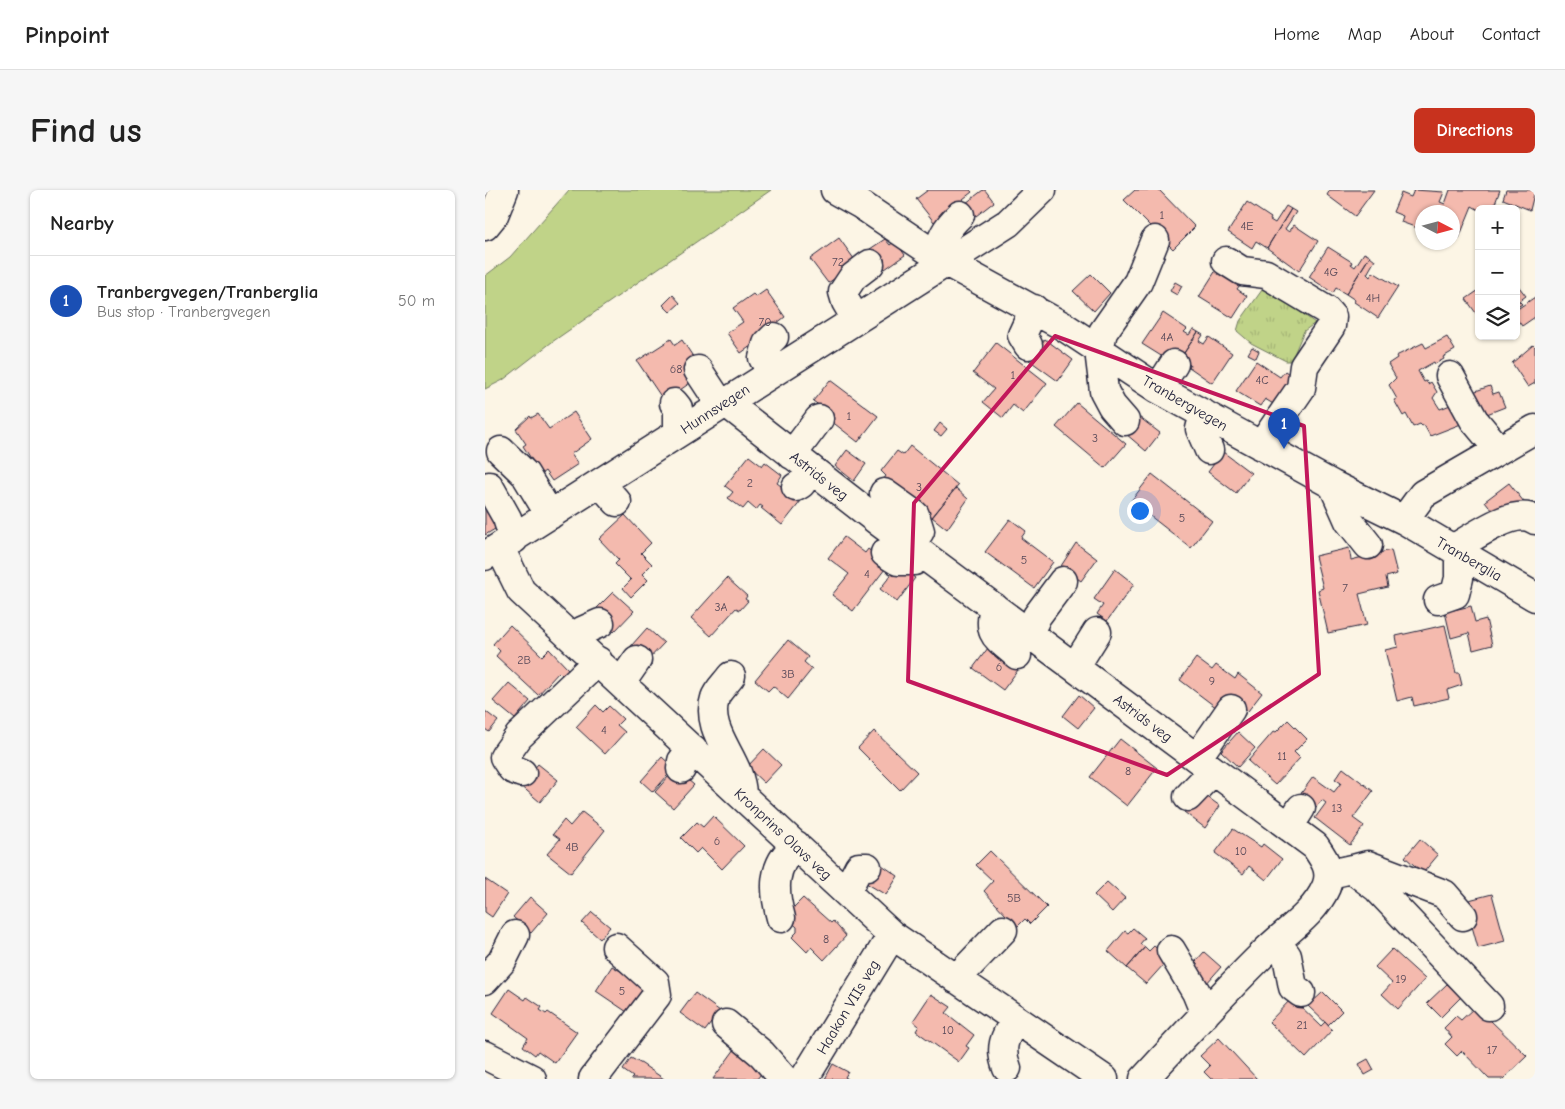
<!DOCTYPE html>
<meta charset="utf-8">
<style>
:root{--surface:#fff;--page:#f6f6f6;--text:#222;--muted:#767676;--line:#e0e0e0;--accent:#c8321e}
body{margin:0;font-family:"Comic Neue",sans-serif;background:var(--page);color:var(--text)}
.controls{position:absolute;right:15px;top:15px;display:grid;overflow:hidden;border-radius:8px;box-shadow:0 1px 4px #0004}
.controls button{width:45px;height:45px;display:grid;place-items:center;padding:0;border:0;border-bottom:1px solid var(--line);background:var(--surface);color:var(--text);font:25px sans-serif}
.compass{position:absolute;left:930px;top:15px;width:45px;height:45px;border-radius:50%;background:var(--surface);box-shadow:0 1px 4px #0004;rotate:96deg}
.you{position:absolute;left:654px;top:320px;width:18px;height:18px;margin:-12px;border:4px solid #fff;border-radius:50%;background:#1a73e8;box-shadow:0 0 0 8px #1a73e833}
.badge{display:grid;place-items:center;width:32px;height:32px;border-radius:50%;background:var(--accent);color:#fff;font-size:16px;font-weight:700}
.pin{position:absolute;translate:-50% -41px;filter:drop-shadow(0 1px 2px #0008)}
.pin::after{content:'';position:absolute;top:26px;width:18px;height:15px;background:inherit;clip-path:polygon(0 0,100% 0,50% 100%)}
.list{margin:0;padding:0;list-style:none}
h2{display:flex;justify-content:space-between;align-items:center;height:65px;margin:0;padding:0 20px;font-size:21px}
h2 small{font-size:16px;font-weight:400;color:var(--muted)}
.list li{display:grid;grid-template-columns:32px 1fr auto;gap:15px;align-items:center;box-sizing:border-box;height:90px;padding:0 20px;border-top:1px solid var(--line)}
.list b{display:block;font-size:19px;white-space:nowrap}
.list p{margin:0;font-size:16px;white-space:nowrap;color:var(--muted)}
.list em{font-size:16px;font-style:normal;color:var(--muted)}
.icon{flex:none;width:28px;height:28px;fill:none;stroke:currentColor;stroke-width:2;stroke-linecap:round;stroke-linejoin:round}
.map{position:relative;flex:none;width:1050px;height:889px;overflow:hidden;border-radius:8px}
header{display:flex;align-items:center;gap:30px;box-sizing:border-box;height:70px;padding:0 25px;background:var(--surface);border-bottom:1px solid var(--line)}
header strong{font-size:24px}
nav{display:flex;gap:28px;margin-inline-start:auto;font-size:18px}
.intro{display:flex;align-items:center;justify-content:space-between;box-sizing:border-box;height:120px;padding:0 30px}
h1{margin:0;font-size:35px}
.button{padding:12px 22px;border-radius:8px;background:var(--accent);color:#fff;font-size:18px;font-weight:700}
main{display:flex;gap:30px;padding:0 30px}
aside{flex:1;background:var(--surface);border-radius:8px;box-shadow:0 1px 4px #0004}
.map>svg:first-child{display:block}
.green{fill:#c0d388;stroke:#717a62}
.park{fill:url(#park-tufts);stroke:#717a62}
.building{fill:#f4baae;stroke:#22223b}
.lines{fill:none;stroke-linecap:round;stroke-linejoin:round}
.minor-casing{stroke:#22223b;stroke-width:31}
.major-casing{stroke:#22223b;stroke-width:31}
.minor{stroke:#fcf5e5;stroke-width:28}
.major{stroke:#fcf5e5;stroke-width:28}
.marked{fill:none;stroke:#c2185b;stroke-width:4;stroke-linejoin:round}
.labels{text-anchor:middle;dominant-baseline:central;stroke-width:4;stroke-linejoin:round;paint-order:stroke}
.number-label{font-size:12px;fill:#564858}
.street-label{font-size:15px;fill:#22223b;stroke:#fcf5e5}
</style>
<header>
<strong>Pinpoint</strong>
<nav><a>Home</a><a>Map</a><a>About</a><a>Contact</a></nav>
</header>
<div class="intro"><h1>Find us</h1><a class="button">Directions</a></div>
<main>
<aside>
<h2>Nearby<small></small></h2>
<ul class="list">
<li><span class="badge" style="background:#1a4fb4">1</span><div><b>Tranbergvegen/Tranberglia</b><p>Bus stop · Tranbergvegen</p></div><em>50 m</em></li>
</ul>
</aside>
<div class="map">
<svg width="1050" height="889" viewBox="0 0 1050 889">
<defs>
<pattern id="park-tufts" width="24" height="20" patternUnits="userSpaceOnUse" patternTransform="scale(1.25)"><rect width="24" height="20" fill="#c0d388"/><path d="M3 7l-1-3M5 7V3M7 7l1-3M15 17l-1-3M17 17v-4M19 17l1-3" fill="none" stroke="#a5b576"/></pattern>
</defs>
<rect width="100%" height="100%" fill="#fcf5e5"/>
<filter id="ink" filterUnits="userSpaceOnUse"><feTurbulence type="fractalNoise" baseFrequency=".02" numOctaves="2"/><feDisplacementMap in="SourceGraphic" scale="10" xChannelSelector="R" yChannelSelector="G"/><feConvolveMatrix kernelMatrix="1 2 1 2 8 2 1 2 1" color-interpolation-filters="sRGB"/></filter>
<g filter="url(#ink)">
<!-- green -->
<path class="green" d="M84,0H286L67,152L18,190L0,199V86L25,67Z"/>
<!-- park -->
<path class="park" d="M782,93L816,114L814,121L830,133L819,141L806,171H801L766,153L752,141L755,131Z"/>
<!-- building -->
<path class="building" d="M443,0H485L487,2L478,9L480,12L474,16L472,14L449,32L431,9Z
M498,0H500L509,12L491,26L481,13Z
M650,0H674L710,37L688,59L639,10Z
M845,0H889L870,26L842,5Z
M929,0L959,2L955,12L960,14L965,0H1015L1008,19L994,20L987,16L974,48L968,46V22H938V40L916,32L918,26L908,22L916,3L926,7Z
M1021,0H1050L1045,20L1018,9Z
M762,12L786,28L785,30L790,33L801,16L806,19L782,58L771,51L767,58L743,42Z
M806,19L811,22L800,39L804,42L809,35L833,51L814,81L782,58Z
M354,48L372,73L343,93L325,69Z
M400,49L405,55L410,51L420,65L400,79L385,59Z
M843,57L867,72L866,74L870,77L879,63L885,66L861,104L851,98L848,103L824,87Z
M885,66L890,70L882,84L885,87L888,82L913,97L893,128L869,112L870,110L861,104Z
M733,77L757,92L752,99L762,106L748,128L714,107Z
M606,84L625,103L609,121L588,101Z
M690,92L697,96L692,105L685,101Z
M1031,93L1041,106L1034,111L1037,114L1031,118Z
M281,100L300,127L292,133L294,136L256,163L242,143L258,132L248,118L268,104L271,107Z
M994,100V125L993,126L981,109Z
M188,105L195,113L185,122L178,115Z
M1050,107V127L1037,136L1031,128V120Z
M678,123L702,139L699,142L704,145L708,139L713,142L695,169H681L657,154Z
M713,142L718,145L714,151L719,154L724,147L747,163L727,193L704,177L705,175L695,169Z
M962,147L970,160L958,167L959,169L950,174L949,172L933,181L939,192L941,191L943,194L946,192L952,202L948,208L955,219L986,207L985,203L1005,196L1008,204L1014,202L1020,217L945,246L939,235L937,236L935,234L928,237L921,224L918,226L909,210L912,209L904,195L911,188L903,174L912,168L911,166L938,153L941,158Z
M186,149L190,155L197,150L211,171L208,191L179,211L152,171Z
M560,149L588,170L573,191L544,170Z
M511,153L562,193L538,223L528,215L518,228L498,212L509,199L488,183Z
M1048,155L1050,157V193L1043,197L1027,173Z
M767,157L774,161L771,168L763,164Z
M771,171L795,187L800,181L808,187L790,215L780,209L775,216L751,201Z
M345,190L393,226L373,252L332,220L335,216L328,211Z
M592,213L641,254L620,278L571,237Z
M89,222L107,249L86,264L93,274L67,291L60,281L56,284L38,256L41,254L31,239L45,226L46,228L53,224L64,239Z
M654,227L675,243L661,261L641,244Z
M455,233L462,239L456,246L449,241Z
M425,256L473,295L446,329L398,290L401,286L396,281L412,261L418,265Z
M362,260L381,274L369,291L350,276Z
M738,262L766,283L751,303L723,282Z
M264,266L277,276L280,272L297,285L292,293L316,311L297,335L276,318L278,317L275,315L271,320L263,313L258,319L243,308L248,302L240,296Z
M667,284L727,331L706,358L646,311Z
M1024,293L1039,312L1015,330L1000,311Z
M471,298L483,309L462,339L447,327Z
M0,303L20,333L0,345Z
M140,325L166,353L156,363L167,374L157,384L163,390L146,407L138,398L146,390L130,374L134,370L114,349Z
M525,329L541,341L536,348L568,372L549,398L500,362Z
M359,347L380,363L383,359L403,375L368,421L347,405L364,384L343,368Z
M591,353L612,369L596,391L576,376Z
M864,358L866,370L906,360L912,384L901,387L903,397L874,404L882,435L843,443L833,400L838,398L830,366Z
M413,376L430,388L412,412L395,399Z
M630,379L649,394L622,431L612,424L618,415L609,409Z
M242,388L262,406L260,409L263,411L255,420L251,418L226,446L206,428Z
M128,402L149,421L129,442L108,422Z
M986,416L990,432L1001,429L1007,455L988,460L984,443L966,448L960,422Z
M25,435L57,466L64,459L83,479L77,485L74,482L53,505L11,466L15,461L8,454Z
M960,435L971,483H974L977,495L962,500L964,508L929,516L927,507L912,511L900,460L913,457L911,446Z
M162,438L179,453L162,471L146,456Z
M303,450L323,467L319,472L327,479L303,509L288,496L283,501L270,490Z
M509,450L536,476L518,500L488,478Z
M711,468L727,480L731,475L750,489L753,484L777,503L763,521L742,505L732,518L695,490Z
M24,493L45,511L30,529L8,511Z
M594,505L609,518L593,538L578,526Z
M111,515L118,522L124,516L138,529L132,535L140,542L120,564L91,537Z
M0,521L13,531L4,542L0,539Z
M803,530L822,549L809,562L815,568L790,595L763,571L789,541L791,542Z
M389,541L432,582L415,600L373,558Z
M753,542L770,558L753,577L736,561Z
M635,549L672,578L642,616L605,587Z
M279,559L296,575L279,593L262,577Z
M177,567L189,578L168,602L156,591Z
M53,574L73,590L55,612L35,595Z
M858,578L888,601L868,628L879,636L865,655L830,628L841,613L837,610L828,621L812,609L828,587L849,602L856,593L850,589Z
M190,579L209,595L188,618L170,602Z
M714,601L735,616L720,638L699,622Z
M97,622L120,640L86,683L62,664L75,649L68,644L79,630L85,636Z
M228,626L259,656L237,679L216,658L211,663L196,648L212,632L218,637Z
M748,639L776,657L778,654L797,669L781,690L764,676L758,684L730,663Z
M935,649L953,665L938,683L920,667Z
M505,661L562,717L545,734L540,729L532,737L499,701L508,691L491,675Z
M394,673L413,686L401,705L381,693Z
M0,689L22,704L7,727L0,722Z
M622,692L640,708L627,722L609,705Z
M1007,704L1020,751L993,758L980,711Z
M45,707L63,723L46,743L28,727Z
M318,708L346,733L348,731L361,746L339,770L326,757L322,762L307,747L312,742V737L300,726Z
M107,722L125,737L115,749L97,733Z
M648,738L660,748L655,754L660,757L642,778L623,761L640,741L643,743Z
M669,756L681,766L676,772L679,774L661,794L642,778L660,757L664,761Z
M907,759L940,789L913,819L897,804L907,793L890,777Z
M719,762L736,777L721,794L704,779Z
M127,776L137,782L141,778L162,799L145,824L111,801Z
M962,794L976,807L956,827L942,813Z
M24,799L40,810L42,807L57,817L55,820L61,824L63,822L92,842L70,873L53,861L50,865L38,856L43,848L8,823Z
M838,802L857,821L843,835L823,816Z
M210,803L235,821L220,841L195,823Z
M446,804L466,817L461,823L489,845L481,856L484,858L474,872L431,841L434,836L428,831Z
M807,808L836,836L840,832L847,840L821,868L784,832Z
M990,817L1002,827L1042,866L1018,889H1004L977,861L972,866L960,854L967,847L959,838L971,826L976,830Z
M734,848L772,889H726L719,882L725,876L715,866Z
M250,859L279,880L272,889H228Z
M146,868L157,874L179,889H146L148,887L138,880Z
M883,869L889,880L880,885L874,874Z
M348,874L363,882L360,887L363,889H340Z"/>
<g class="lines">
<!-- minor casing -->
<g class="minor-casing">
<path id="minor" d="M350,0L375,14L461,72L578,136L673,199L848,295L919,330L1050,407
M452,67C456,48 461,38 475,25
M741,71L757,81L781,84L841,120L847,127L846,136L819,176L816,198L776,256
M371,129L361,112L358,102L368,87L385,74
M543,155L537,145L549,119
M213,180L236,215
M287,182L278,168L282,154L289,147
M965,186L989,230L1014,260
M673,199L689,174
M240,212L394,332L830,656C839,669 848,681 841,697C829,725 798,743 778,764C737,804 698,847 659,889
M189,213L193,218V242
M719,224L715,239L724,260
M640,231L627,216L619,201L614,160L618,142L653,92L670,50
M16,261L40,284L65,325
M307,265L334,229
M115,293L132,312
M848,295L864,331L883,355
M4,296L22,328L29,349
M311,297L316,294L326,279
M399,303L430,325L435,341L425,355
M919,330L938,304L1050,239
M15,358L36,401L407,745L619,889
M968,359C987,348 1030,316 1050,330
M400,363L413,371H429L437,364
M0,366L523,33L557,0
M953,410L970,404L974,388V362
M509,417C502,446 512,447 532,465
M544,443L552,426L578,391
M89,450L97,441L115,433
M590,477L612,442
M246,486C241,493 232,501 230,508C219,542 256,570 257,604
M136,493L152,470
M712,568L746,519
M196,579L197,571L208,560
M37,583L27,579L19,567L34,546L113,471
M703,607L728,581
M804,637L816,618
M868,679L883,675L959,704L978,726
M845,684L867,679L892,698L1004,816
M361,702L374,677H382
M296,728C288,700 287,675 311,655
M791,752L802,766L808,797L816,803
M686,760L711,802L720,824
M471,789L518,740
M0,790L17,771L30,745
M241,834L277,864L299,889
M0,865L47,889
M522,878C514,859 519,846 531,830
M108,889L172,805L170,792L131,757
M319,889L407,745"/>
</g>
<!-- major casing -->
<g class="major-casing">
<path id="major" d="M0,36L9,25L19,0"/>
</g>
<!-- minor -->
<use href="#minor" class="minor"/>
<!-- major -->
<use href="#major" class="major"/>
</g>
</g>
<!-- marked area -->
<path class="marked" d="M570,146L819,236L834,484L682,585L423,491L429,313Z"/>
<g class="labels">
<!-- number labels -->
<g class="number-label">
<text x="677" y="25">1</text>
<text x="762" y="36">4E</text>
<text x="353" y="72">72</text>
<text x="846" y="82">4G</text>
<text x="888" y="108">4H</text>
<text x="280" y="132">70</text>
<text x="682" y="147">4A</text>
<text x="191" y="179">68</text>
<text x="528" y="185">1</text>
<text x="777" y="190">4C</text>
<text x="364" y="226">1</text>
<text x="610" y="248">3</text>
<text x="265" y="293">2</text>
<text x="434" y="297">3</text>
<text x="697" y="328">5</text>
<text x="539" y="370">5</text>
<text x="382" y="384">4</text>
<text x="860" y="398">7</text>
<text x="236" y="417">3A</text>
<text x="39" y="470">2B</text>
<text x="514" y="477">6</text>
<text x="303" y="484">3B</text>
<text x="727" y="491">9</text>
<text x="119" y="540">4</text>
<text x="797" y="566">11</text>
<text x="643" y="581">8</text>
<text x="852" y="618">13</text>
<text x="232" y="651">6</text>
<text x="87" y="657">4B</text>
<text x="756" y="661">10</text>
<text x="529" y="708">5B</text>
<text x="341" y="749">8</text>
<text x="916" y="789">19</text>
<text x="137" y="801">5</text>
<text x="817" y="835">21</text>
<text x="463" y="840">10</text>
<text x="1007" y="860">17</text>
</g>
<!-- street labels -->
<g class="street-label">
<text transform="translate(700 213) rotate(30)">Tranbergvegen</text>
<text transform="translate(230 219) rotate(-33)">Hunnsvegen</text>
<text transform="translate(334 286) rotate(38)">Astrids veg</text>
<text transform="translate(984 369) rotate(30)">Tranberglia</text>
<text transform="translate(658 528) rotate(37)">Astrids veg</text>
<text transform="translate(298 644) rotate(43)">Kronprins Olavs veg</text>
<text transform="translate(363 817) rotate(-59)">Haakon VIIs veg</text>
</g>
</g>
</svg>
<div class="controls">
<button>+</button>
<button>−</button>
<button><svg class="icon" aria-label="layers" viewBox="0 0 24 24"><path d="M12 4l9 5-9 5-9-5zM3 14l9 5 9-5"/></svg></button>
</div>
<svg class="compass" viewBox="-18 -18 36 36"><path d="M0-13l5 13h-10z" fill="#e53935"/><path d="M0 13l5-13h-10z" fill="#767676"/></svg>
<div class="you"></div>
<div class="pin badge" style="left:799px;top:259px;background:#1a4fb4">1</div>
</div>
</main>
